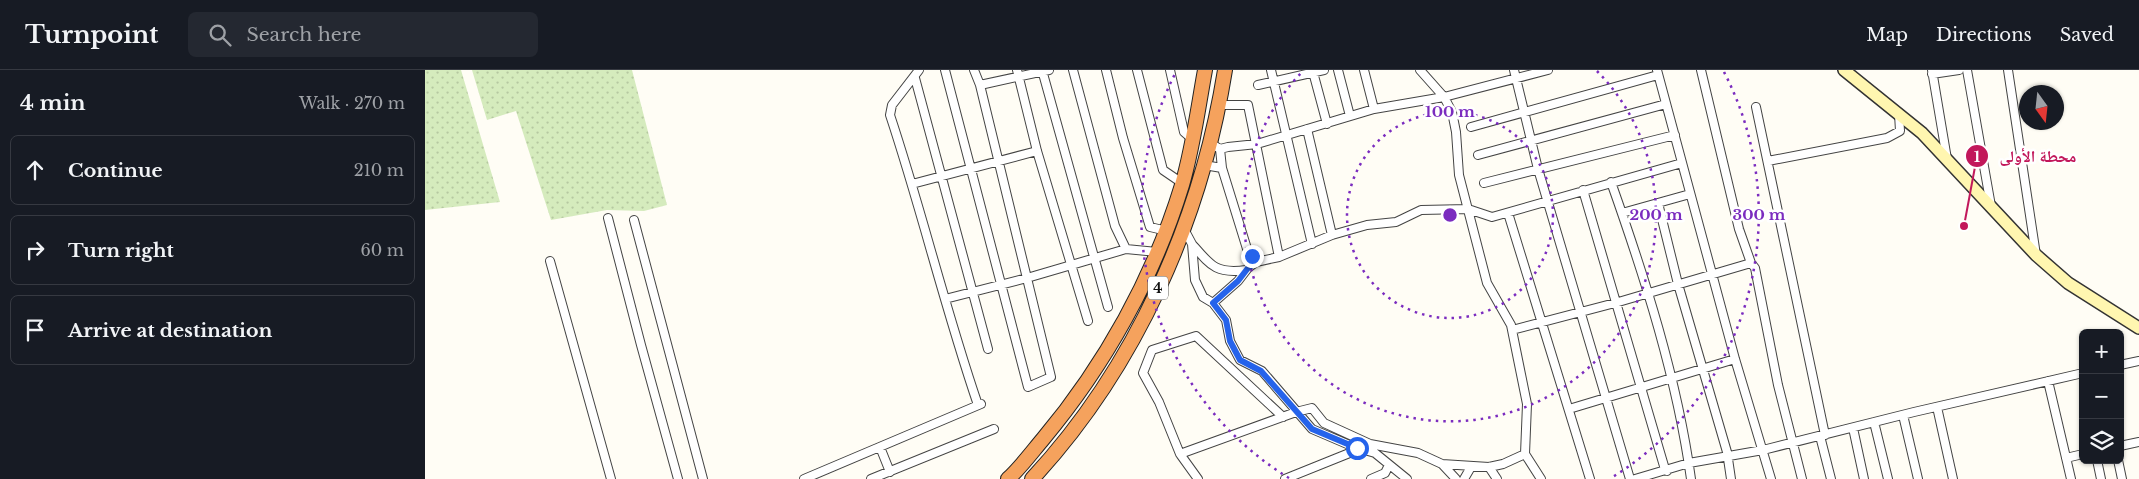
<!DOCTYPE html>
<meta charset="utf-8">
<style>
:root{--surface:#171b24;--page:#242831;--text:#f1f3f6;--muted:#9ea1a6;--line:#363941}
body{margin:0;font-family:"Libre Baskerville","Noto Naskh Arabic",serif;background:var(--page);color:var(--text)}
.controls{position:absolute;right:15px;bottom:15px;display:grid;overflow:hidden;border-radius:8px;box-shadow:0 1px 4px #0004}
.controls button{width:45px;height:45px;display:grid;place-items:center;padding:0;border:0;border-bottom:1px solid var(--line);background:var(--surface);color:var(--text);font:25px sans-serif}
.compass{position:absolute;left:1594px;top:15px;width:45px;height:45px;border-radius:50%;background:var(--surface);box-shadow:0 1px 4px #0004;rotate:165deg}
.stop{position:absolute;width:15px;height:15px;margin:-11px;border:4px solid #2563eb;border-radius:50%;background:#fff}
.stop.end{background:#2563eb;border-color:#fff;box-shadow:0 1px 5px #0008}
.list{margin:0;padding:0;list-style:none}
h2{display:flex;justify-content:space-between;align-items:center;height:65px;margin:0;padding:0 20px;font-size:21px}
h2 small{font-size:16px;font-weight:400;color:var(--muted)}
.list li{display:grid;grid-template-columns:32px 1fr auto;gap:15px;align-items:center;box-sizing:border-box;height:70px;margin:0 10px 10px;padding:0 10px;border:1px solid var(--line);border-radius:8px}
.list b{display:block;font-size:19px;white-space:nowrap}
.list em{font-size:16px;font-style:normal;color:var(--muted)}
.icon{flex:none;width:28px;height:28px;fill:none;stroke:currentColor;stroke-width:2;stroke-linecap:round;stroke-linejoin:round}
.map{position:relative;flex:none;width:1714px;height:409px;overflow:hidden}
header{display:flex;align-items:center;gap:30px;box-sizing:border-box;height:70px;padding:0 25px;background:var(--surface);border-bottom:1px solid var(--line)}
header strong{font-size:24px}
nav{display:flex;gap:28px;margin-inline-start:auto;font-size:18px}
.search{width:350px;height:45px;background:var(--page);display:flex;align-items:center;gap:12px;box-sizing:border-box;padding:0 18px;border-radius:8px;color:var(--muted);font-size:19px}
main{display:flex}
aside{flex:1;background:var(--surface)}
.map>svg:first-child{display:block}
.grass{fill:url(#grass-dots)}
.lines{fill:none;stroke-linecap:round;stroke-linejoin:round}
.street-casing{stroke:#444;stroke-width:10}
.secondary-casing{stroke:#333;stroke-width:14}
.highway-casing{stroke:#222;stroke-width:16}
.street{stroke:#fff;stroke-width:8}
.secondary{stroke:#fff6b0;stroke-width:11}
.highway{stroke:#f5a25d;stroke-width:14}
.route{stroke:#2563eb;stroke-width:6}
.ring{fill:none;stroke:#7b2cbf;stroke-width:2.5;stroke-dasharray:2.5 5}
.labels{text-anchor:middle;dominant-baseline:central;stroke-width:5;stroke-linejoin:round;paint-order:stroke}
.shield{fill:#fff;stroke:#585858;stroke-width:1}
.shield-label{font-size:14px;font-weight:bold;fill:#111}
.centre{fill:#7b2cbf;stroke:#fff;stroke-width:2.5}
.ring-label{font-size:15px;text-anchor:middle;font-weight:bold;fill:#7b2cbf;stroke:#fff;stroke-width:5;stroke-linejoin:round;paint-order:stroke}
.leader{fill:none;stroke:#c2185b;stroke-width:2}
.callout-dot{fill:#c2185b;stroke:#fff;stroke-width:2}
.mark-label{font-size:15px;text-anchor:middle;font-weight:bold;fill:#fff}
.callout-label{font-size:16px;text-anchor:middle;font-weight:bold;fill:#c2185b;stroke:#fff;stroke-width:5;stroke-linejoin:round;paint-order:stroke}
</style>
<header>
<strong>Turnpoint</strong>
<div class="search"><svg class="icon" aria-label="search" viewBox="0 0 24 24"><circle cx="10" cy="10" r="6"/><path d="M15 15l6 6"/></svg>Search here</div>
<nav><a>Map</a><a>Directions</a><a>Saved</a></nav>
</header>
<main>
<aside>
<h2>4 min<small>Walk · 270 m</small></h2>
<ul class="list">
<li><svg class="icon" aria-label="ahead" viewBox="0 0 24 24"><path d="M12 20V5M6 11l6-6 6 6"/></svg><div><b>Continue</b></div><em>210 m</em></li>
<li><svg class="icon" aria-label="right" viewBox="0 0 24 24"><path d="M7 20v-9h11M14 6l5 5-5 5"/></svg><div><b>Turn right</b></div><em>60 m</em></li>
<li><svg class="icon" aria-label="arrive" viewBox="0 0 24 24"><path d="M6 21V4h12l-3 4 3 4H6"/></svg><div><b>Arrive at destination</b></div></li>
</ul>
</aside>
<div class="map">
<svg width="1714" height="409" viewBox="0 0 1714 409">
<defs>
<pattern id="grass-dots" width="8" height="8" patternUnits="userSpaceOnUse" patternTransform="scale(1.25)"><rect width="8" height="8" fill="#d5ebbd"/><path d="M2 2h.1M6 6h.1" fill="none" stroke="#b6c8a1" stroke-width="1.8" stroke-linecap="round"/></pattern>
</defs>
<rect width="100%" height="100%" fill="#fffdf5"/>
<!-- grass -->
<path class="grass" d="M0,0H36L75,132L0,140Z
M47,0H207L242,135L219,141L182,140L126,150L91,41L62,50Z"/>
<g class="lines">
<!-- street casing -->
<g class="street-casing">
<path id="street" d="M494,0L467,35L465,45C497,141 520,239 553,335
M520,0L603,317L626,307L555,15L549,0
M592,0L612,81L663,251
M617,0L683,237
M648,0L690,156L701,179
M681,0L698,68L725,157L742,161
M712,0L738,100L757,113
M745,0L759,62L767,69
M846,0L887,174
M913,0L925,46
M939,0L949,39
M995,0L1019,27L1027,42L1031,62L1034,105L1062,213L1086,255L1102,334L1100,384L1116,409
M1089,0L1113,99L1205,409
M1232,0L1310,289L1346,409
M1276,0L1314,159L1326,193L1330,198L1353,315L1377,409
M1507,0L1522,89
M1542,0L1566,136
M1583,0L1611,185
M888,2L902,54
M1507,4L1534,0
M490,8L563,279
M555,15L624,0
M833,15L899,0
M794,35H823L854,187
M1331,37L1400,365
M1046,57L1233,5
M882,59L907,165
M785,73L795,79L803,77L832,74L949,39L1019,27L1123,0
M795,79L797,98
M1053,85L1241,34
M1343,91L1462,68L1475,61L1474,44
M779,95L797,98L823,182L831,192
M1186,112C1220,208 1252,308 1266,409
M1059,113L1250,65
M487,114L612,81
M1158,120L1239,396L1242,401
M1233,133L1253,214L1302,382L1306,409
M1083,143L1165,409
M1197,143L1265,124
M183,148L216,275L253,409
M209,150L278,409
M759,159L767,174L770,210L778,227L788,233L801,250L805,271L815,290L837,301L887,359L929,377L950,383L982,409
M767,174C786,196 791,204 821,200
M125,191L186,409
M520,229L602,208L701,179L732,182
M788,233L813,211L823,198L831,192L854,187L907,165L942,155L971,152L996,140L1043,139L1067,147L1257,93
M1087,260L1190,233L1326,193
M1695,295L1714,291
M1623,311L1646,409
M1512,337L1528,409
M1144,339L1310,289
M1478,345L1493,409
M1449,352L1463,409
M1428,358L1439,409
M1395,366L1406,409
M1695,376L1714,372
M455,377L465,402
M755,384L871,342L887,338L899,353L945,374L993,383L1017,394L1064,397L1078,394L1100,384
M1641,388L1658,384
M1672,390L1676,409
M1693,390L1697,409
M1017,394L1031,409
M1064,397L1072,409
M379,409L556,334
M446,409L569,359
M773,409L755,384L734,332L718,303L727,280L771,266L858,347
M860,409L927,382L933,378
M946,409L960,403L964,395
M1039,409L1046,397
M1210,409L1264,393L1338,380L1489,342L1658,303"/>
</g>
<!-- secondary casing -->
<g class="secondary-casing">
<path id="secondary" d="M1419,0L1497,63L1611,185L1643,213L1714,258"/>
</g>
<!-- highway casing -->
<g class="highway-casing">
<path id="highway" d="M583,409C596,397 607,382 618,369C680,295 729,207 757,115C768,78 773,38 780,0
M607,409C711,297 776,150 800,0"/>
</g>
<!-- street -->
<use href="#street" class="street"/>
<!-- secondary -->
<use href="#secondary" class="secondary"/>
<!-- highway -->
<use href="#highway" class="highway"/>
</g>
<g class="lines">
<!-- route -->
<path class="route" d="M827,186L831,192L823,198L813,211L788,233L801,250L805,271L815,290L836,301L887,359L932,378"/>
</g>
<!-- distance rings -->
<g class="ring">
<circle cx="1025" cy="145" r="103"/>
<path d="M1172 1A206 206 0 1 1 878 1"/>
<path d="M864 408A309 309 0 0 1 751 2M1299 2A309 309 0 0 1 1186 408"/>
</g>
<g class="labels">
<!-- shield labels -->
<rect class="shield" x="723" y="206.5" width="20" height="23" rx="4"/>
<g class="shield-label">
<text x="733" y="218">4</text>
</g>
</g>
<circle cx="1025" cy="145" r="8" class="centre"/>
<g class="ring-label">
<text x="1025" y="47">100 m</text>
<text x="1231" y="150">200 m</text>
<text x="1334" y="150">300 m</text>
</g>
<!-- callouts -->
<path class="leader" d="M1539 156L1552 86"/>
<g class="callout-dot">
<circle cx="1539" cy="156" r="5"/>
<circle cx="1552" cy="86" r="12"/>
</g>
<g class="mark-label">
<text x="1552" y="92">1</text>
</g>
<g class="callout-label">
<text x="1613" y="92">محطة الأولى</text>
</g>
</svg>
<div class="controls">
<button>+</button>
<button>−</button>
<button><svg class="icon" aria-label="layers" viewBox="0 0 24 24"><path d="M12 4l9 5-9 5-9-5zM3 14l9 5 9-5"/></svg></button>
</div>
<svg class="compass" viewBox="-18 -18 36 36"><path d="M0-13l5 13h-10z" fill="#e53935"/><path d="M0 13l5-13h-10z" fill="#9ea1a6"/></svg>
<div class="stop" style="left:932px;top:378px"></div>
<div class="stop end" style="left:827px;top:186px"></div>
</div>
</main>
